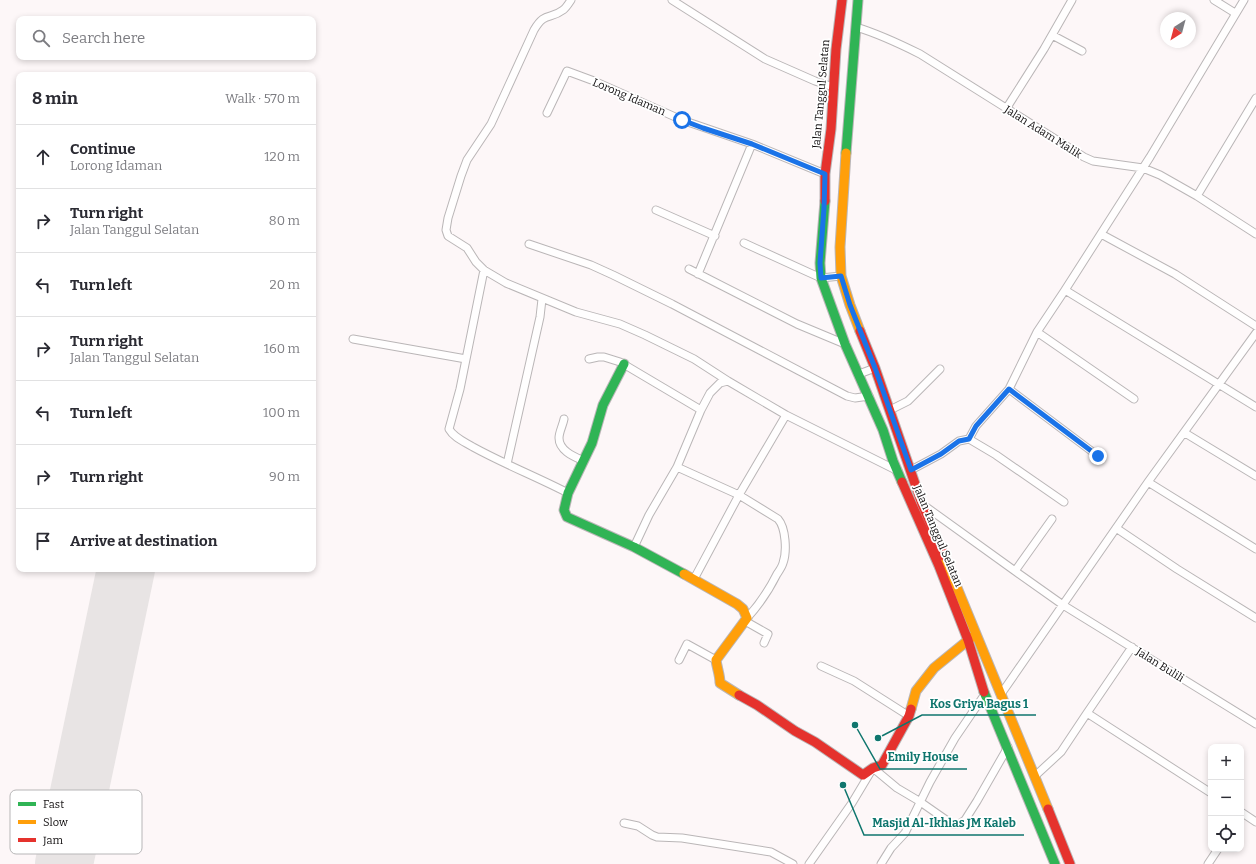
<!DOCTYPE html>
<meta charset="utf-8">
<style>
:root{--surface:#fff;--page:#f2f2f3;--text:#2b2b33;--muted:#7c7c81;--line:#e1e1e2}
body{margin:0;font-family:Bitter,serif;background:var(--page);color:var(--text)}
.controls{position:absolute;right:12px;bottom:12px;display:grid;overflow:hidden;border-radius:8px;box-shadow:0 2px 6px #0003}
.controls button{width:36px;height:36px;display:grid;place-items:center;padding:0;border:0;border-bottom:1px solid var(--line);background:var(--surface);color:var(--text);font:20px sans-serif}
.compass{position:absolute;left:1160px;top:12px;width:36px;height:36px;border-radius:50%;background:var(--surface);box-shadow:0 2px 6px #0003;rotate:216deg}
.stop{position:absolute;width:12px;height:12px;margin:-9px;border:3px solid #1a73e8;border-radius:50%;background:#fff}
.stop.end{background:#1a73e8;border-color:#fff;box-shadow:0 1px 4px #0008}
.list{margin:0;padding:0;list-style:none}
h2{display:flex;justify-content:space-between;align-items:center;height:52px;margin:0;padding:0 16px;font-size:17px}
h2 small{font-size:13px;font-weight:400;color:var(--muted)}
.list li{display:grid;grid-template-columns:26px 1fr auto;gap:12px;align-items:center;box-sizing:border-box;height:64px;padding:0 16px;border-top:1px solid var(--line)}
.list b{display:block;font-size:15px;white-space:nowrap}
.list p{margin:0;font-size:13px;white-space:nowrap;color:var(--muted)}
.list em{font-size:13px;font-style:normal;color:var(--muted)}
.icon{flex:none;width:22px;height:22px;fill:none;stroke:currentColor;stroke-width:2;stroke-linecap:round;stroke-linejoin:round}
.map{position:relative;flex:none;width:1256px;height:864px;overflow:hidden}
.search{position:absolute;background:var(--surface);box-shadow:0 2px 6px #0003;left:16px;top:16px;width:300px;height:44px;display:flex;align-items:center;gap:10px;box-sizing:border-box;padding:0 14px;border-radius:8px;color:var(--muted);font-size:15px}
.panel{position:absolute;background:var(--surface);box-shadow:0 2px 6px #0003;left:16px;top:72px;width:300px;height:500px;border-radius:8px}
.map>svg:first-child{display:block}
.lines{fill:none;stroke-linecap:round;stroke-linejoin:round}
.runway{stroke:#e8e4e4;stroke-width:58}
.street-casing{stroke:#bab6b7;stroke-width:9}
.fast-casing{stroke:#bab6b7;stroke-width:11}
.slow-casing{stroke:#bab6b7;stroke-width:11}
.jam-casing{stroke:#bab6b7;stroke-width:11}
.street{stroke:#fffefe;stroke-width:7}
.fast{stroke:#30b455;stroke-width:9}
.slow{stroke:#ff9f0a;stroke-width:9}
.jam{stroke:#e5322d;stroke-width:9}
.route{stroke:#1a73e8;stroke-width:5}
.labels{text-anchor:middle;dominant-baseline:central;stroke-width:3.5;stroke-linejoin:round;paint-order:stroke}
.street-label{font-size:11px;fill:#100d0e;stroke:#fff}
.key{fill:#fff;stroke:#b7b6b7;stroke-width:1}
.key-label{font-size:11px;fill:#100d0e}
.leader{fill:none;stroke:#0f766e;stroke-width:1.5}
.callout-dot{fill:#0f766e;stroke:#fff;stroke-width:1.5}
.callout-label{font-size:12px;text-anchor:middle;font-weight:bold;fill:#0f766e;stroke:#fff;stroke-width:3.5;stroke-linejoin:round;paint-order:stroke}
</style>
<div class="map">
<svg width="1256" height="864" viewBox="0 0 1256 864">
<rect width="100%" height="100%" fill="#fdf7f8"/>
<g class="lines">
<!-- runway -->
<path class="runway" d="M64,864L126,569"/>
<!-- street casing -->
<g class="street-casing">
<path id="street" d="M571,0C569,3 566,8 563,10C550,20 545,11 534,30L491,124L467,160L461,176L448,218L446,230L448,236L467,248L476,262L484,270L506,283L576,312L620,324L645,335L694,359L728,381
M672,0L765,59L815,81L833,87
M1214,0L1235,13
M1244,0L1150,157L1065,290L1256,407
M856,27C879,34 900,44 920,54L1084,157L1093,161L1143,168L1160,175L1197,196L1256,234
M1052,35L1082,51
M1006,109L1044,49L1072,0
M547,113L567,71L594,81L682,120L752,144L825,174
M1197,196L1256,98
M656,210L715,236
M1101,234L1175,274L1256,326
M744,243L821,278L841,276
M529,244L591,265L613,275L672,304L847,396L855,398L869,396
M689,269L797,324L845,344
M484,270L460,389L449,429C454,438 465,442 473,447C504,464 537,477 568,493
M698,274L752,144
M1037,332L1134,399
M353,339L466,359
M589,359L598,357H604L620,362L701,410
M859,374L875,368
M1009,389L1098,456
M890,410L908,401L940,369
M564,419C563,425 559,432 559,438C559,451 575,457 584,461
M1185,433L1256,476
M969,439L996,455L1064,502
M507,464L540,317L542,299
M677,467L739,495L778,519C786,528 787,552 783,563C782,567 779,571 777,574C769,590 760,604 747,618
M911,470L941,454L959,441L969,439L976,426L1009,389L1037,332L1065,290
M1148,482L1256,549
M922,504L1015,571
M1052,519L1015,571L1063,605L1256,724
M1116,528L1177,569L1256,618
M634,547L649,515L677,467L701,410L710,393L720,383L728,381L786,415L898,471
M694,579L739,495L786,415
M745,621L768,634L764,643
M679,660L687,644L716,660
M821,666L854,681L909,716
M1001,694L1148,482L1256,333
M1087,713L1132,647
M1035,776L1061,752L1087,713L1211,793
M1241,812L1256,822
M624,823L638,826L652,835L657,837L682,838L771,852L793,864
M809,864L852,803L873,768L897,788L919,801L952,824H959L965,820L977,801L1008,747
M881,864L891,848L905,833L930,782L955,738L985,694
M1208,864L1218,849"/>
</g>
<!-- fast casing -->
<g class="fast-casing">
<path id="fast" d="M846,153L858,0
M825,201L820,263L821,278L845,344L883,430L893,461L902,482
M624,364L603,405L592,443L568,493L564,510L567,517L634,547L684,574
M984,692L1055,864"/>
</g>
<!-- slow casing -->
<g class="slow-casing">
<path id="slow" d="M846,153L840,247L841,276L850,305L860,331
M944,556L1048,809
M684,574L737,604L743,609L747,618L716,660C717,668 720,675 720,683L739,695
M911,709L916,691L934,668L972,637"/>
</g>
<!-- jam casing -->
<g class="jam-casing">
<path id="jam" d="M825,201V174L831,129L836,49L842,0
M860,331L875,368L922,504L944,556
M902,482L939,566L968,640L984,692
M739,695L757,705L795,731L815,742L863,775L873,768L882,765L909,716L911,709
M1048,809L1070,864"/>
</g>
<!-- street -->
<use href="#street" class="street"/>
<!-- fast -->
<use href="#fast" class="fast"/>
<!-- slow -->
<use href="#slow" class="slow"/>
<!-- jam -->
<use href="#jam" class="jam"/>
</g>
<g class="lines">
<!-- route -->
<path class="route" d="M682,120L703,128L752,144L825,174L824,208L820,263L821,278L841,276L850,305L875,368L911,470L941,454L959,441L969,439L976,426L1009,389L1098,456"/>
</g>
<g class="labels">
<!-- street labels -->
<g class="street-label">
<text transform="translate(821 94) rotate(-85)">Jalan Tanggul Selatan</text>
<text transform="translate(629 97) rotate(23)">Lorong Idaman</text>
<text transform="translate(1043 132) rotate(32)">Jalan Adam Malik</text>
<text transform="translate(938 536) rotate(67)">Jalan Tanggul Selatan</text>
<text transform="translate(1160 665) rotate(32)">Jalan Bulili</text>
</g>
</g>
<!-- legend -->
<rect x="10" y="790" width="132" height="64" rx="6" class="key"/>
<rect x="18" y="802" width="18" height="4" fill="#30b455"/>
<rect x="18" y="820" width="18" height="4" fill="#ff9f0a"/>
<rect x="18" y="838" width="18" height="4" fill="#e5322d"/>
<g class="key-label">
<text x="43" y="808">Fast</text>
<text x="43" y="826">Slow</text>
<text x="43" y="844">Jam</text>
</g>
<!-- callouts -->
<path class="leader" d="M878 738L922 715H1036M855 725L880 769H967M843 785L864 835H1024"/>
<g class="callout-dot">
<circle cx="878" cy="738" r="4"/>
<circle cx="855" cy="725" r="4"/>
<circle cx="843" cy="785" r="4"/>
</g>
<g class="callout-label">
<text x="979" y="708">Kos Griya Bagus 1</text>
<text x="923" y="761">Emily House</text>
<text x="944" y="827">Masjid Al-Ikhlas JM Kaleb</text>
</g>
</svg>
<div class="controls">
<button>+</button>
<button>−</button>
<button><svg class="icon" aria-label="locate" viewBox="0 0 24 24"><circle cx="12" cy="12" r="6"/><path d="M12 2v4M12 18v4M2 12h4M18 12h4"/></svg></button>
</div>
<svg class="compass" viewBox="-18 -18 36 36"><path d="M0-13l5 13h-10z" fill="#e53935"/><path d="M0 13l5-13h-10z" fill="#7c7c81"/></svg>
<div class="stop" style="left:682px;top:120px"></div>
<div class="stop end" style="left:1098px;top:456px"></div>
<div class="search"><svg class="icon" aria-label="search" viewBox="0 0 24 24"><circle cx="10" cy="10" r="6"/><path d="M15 15l6 6"/></svg>Search here</div>
<section class="panel">
<h2>8 min<small>Walk · 570 m</small></h2>
<ul class="list">
<li><svg class="icon" aria-label="ahead" viewBox="0 0 24 24"><path d="M12 20V5M6 11l6-6 6 6"/></svg><div><b>Continue</b><p>Lorong Idaman</p></div><em>120 m</em></li>
<li><svg class="icon" aria-label="right" viewBox="0 0 24 24"><path d="M7 20v-9h11M14 6l5 5-5 5"/></svg><div><b>Turn right</b><p>Jalan Tanggul Selatan</p></div><em>80 m</em></li>
<li><svg class="icon" aria-label="left" viewBox="0 0 24 24"><path d="M17 20v-9H6M10 6l-5 5 5 5"/></svg><div><b>Turn left</b></div><em>20 m</em></li>
<li><svg class="icon" aria-label="right" viewBox="0 0 24 24"><path d="M7 20v-9h11M14 6l5 5-5 5"/></svg><div><b>Turn right</b><p>Jalan Tanggul Selatan</p></div><em>160 m</em></li>
<li><svg class="icon" aria-label="left" viewBox="0 0 24 24"><path d="M17 20v-9H6M10 6l-5 5 5 5"/></svg><div><b>Turn left</b></div><em>100 m</em></li>
<li><svg class="icon" aria-label="right" viewBox="0 0 24 24"><path d="M7 20v-9h11M14 6l5 5-5 5"/></svg><div><b>Turn right</b></div><em>90 m</em></li>
<li><svg class="icon" aria-label="arrive" viewBox="0 0 24 24"><path d="M6 21V4h12l-3 4 3 4H6"/></svg><div><b>Arrive at destination</b></div></li>
</ul>
</section>
</div>
